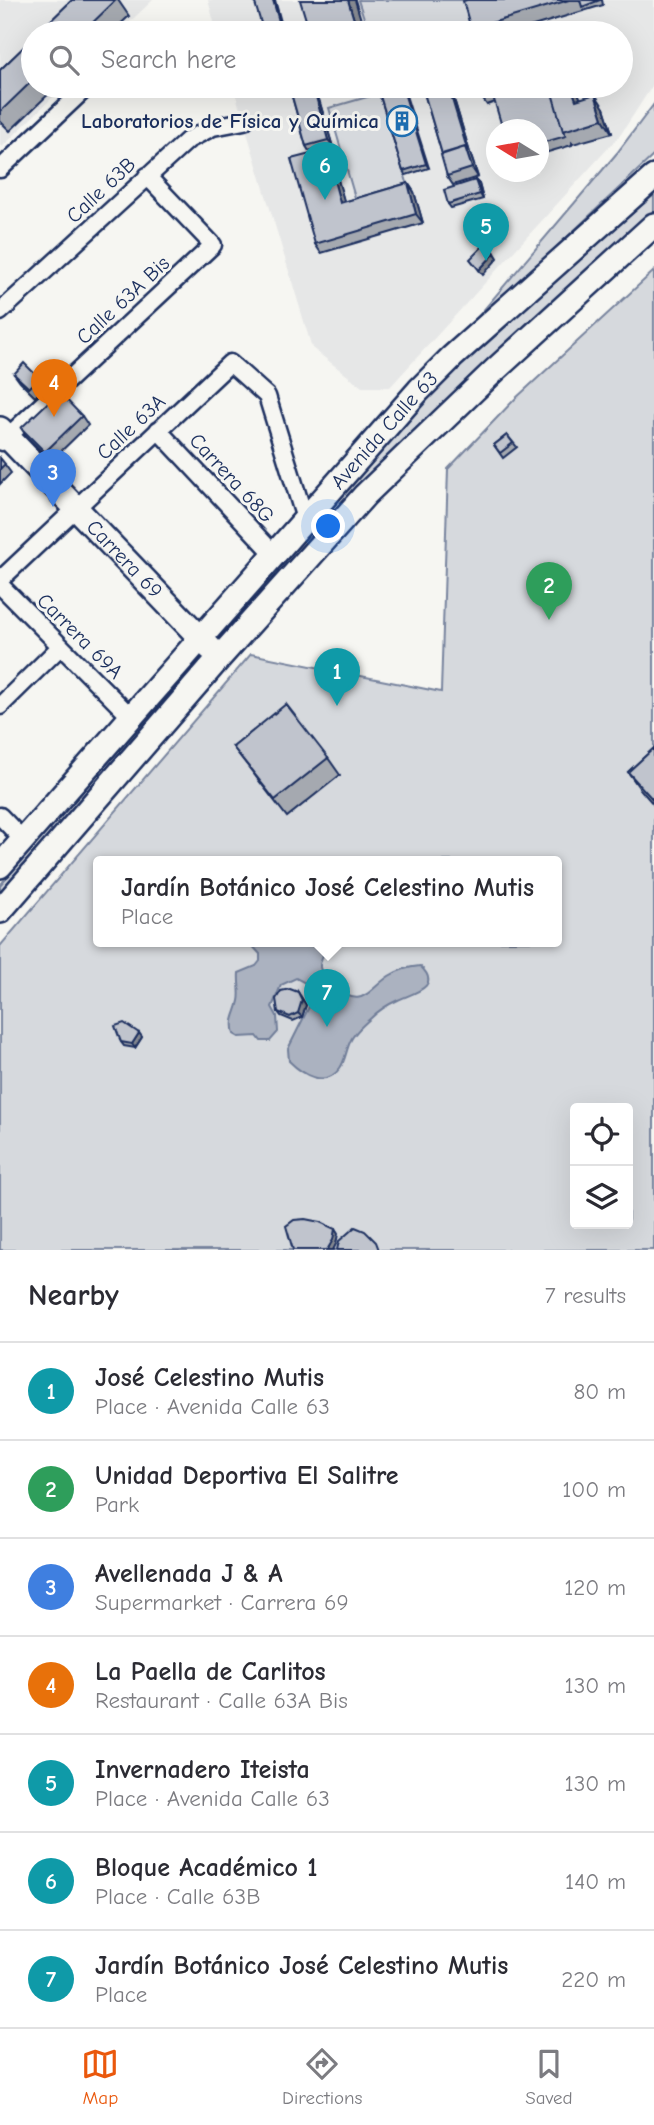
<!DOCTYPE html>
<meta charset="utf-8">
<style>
:root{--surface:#fff;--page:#f2f2f3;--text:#2b2b33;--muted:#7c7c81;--line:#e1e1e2;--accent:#ea580c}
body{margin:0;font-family:"Comic Neue",sans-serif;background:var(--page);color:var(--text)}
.controls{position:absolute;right:21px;bottom:21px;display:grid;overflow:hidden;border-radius:7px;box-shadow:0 7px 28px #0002}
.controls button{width:63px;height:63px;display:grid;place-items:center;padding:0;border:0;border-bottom:2px solid var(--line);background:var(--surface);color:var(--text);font:35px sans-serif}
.compass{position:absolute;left:486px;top:119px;width:63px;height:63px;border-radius:50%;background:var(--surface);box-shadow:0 7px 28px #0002;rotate:281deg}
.you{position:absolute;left:329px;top:527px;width:24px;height:24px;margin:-18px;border:5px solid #fff;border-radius:50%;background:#1a73e8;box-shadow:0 0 0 10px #1a73e833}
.badge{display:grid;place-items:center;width:46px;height:46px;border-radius:50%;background:var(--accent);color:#fff;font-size:23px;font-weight:700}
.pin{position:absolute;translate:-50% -58px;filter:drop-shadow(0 2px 4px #0008)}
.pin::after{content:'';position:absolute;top:37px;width:24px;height:21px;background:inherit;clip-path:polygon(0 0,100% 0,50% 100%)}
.popup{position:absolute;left:93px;top:856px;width:469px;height:91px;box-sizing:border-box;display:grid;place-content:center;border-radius:7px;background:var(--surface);filter:drop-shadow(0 2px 5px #0005);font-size:23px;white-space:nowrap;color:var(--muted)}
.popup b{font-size:26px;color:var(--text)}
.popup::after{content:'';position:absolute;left:50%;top:100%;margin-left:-14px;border:14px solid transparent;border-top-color:var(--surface)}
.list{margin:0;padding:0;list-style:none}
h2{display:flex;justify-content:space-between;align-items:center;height:91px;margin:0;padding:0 28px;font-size:30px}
h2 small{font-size:23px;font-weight:400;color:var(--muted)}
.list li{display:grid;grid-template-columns:46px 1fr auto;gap:21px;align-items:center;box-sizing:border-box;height:98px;padding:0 28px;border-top:2px solid var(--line)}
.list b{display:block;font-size:26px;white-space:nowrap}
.list p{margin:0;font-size:23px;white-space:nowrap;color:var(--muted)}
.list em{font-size:23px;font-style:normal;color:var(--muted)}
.icon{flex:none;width:38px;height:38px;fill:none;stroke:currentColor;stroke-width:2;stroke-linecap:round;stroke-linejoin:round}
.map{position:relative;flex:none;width:654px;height:1250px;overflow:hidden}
.search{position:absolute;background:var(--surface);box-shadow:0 7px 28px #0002;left:21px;right:21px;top:21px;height:77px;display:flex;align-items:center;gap:18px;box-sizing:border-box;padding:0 24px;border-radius:38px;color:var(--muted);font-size:26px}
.sheet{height:777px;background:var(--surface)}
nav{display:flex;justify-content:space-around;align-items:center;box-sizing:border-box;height:98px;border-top:2px solid var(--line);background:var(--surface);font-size:19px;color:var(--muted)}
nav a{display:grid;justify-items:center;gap:4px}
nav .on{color:var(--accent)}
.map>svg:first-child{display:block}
.built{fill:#e6e7e7;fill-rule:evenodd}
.green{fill:#d6d9dd;stroke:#78849e;stroke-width:2;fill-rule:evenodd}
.water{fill:#abb2c0;stroke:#717e99;stroke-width:2}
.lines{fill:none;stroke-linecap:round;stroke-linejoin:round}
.street-casing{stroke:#1b2f5e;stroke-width:21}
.secondary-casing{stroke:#1b2f5e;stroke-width:28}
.street{stroke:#f6f6f2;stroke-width:16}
.secondary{stroke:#f6f6f2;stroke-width:23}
.wall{fill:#a5a9b0;stroke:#1b2f5e;stroke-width:2}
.shaded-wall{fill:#868990;stroke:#1b2f5e;stroke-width:2}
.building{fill:#c0c4cd;stroke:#1b2f5e;stroke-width:2}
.labels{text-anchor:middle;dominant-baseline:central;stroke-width:6;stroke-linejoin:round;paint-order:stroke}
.poi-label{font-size:21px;font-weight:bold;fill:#1b2f5e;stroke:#f6f6f2;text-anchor:end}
.street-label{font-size:21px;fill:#1b2f5e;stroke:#f6f6f2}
</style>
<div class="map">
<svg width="654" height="1250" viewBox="0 0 654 1250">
<rect width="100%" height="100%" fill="#f6f6f2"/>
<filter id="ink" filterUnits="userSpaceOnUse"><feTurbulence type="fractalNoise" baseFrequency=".0143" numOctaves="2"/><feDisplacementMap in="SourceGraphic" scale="14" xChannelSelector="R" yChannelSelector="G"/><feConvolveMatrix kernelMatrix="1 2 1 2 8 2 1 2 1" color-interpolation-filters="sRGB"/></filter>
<g filter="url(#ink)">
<!-- built -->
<path class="built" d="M0,0H153L118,33H33V86H64L2,147L0,145Z
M208,0H654V83L621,134L390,387H362L312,348L233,86H621V33H217ZM496,130H538V172H496Z"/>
<!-- green -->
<path class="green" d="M358,0H466L477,33H369Z
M381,93L410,193L358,208L329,108Z
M654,104V155L459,339L617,153Z
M654,195V212L402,443L351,495L229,634L222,627L430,391L534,296Z
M654,271V1250H0V946L251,654L441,692L448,469L515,399ZM98,861H556V941H98ZM575,1108H628V1224H575Z
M184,673L189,678L0,903V885Z"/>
<!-- water -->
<path class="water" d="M248,941H328C322,964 311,964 333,985C361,1011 366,992 389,976C398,970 409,967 420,966C443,987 413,993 398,1000C389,1004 378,1011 371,1018C364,1024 353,1034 350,1042C346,1051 345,1061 340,1068C325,1089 302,1074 289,1061L288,1049L310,1005L313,987L296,978L281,985L272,1007L277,1016L278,1032L270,1041H261L257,1036L239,1037L234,1034C230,1019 236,1015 239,1001C241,993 238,982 239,973L256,966L260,961V954Z"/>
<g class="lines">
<!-- street casing -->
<g class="street-casing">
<path id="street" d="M0,169L88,86
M0,312L188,140L213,127L244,121
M158,430L274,554
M2,442L213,245L147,176
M0,580L230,363L267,396L305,519
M0,585L131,717
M0,706L61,646
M0,816L23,840"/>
</g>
<!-- secondary casing -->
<g class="secondary-casing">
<g id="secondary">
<path id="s1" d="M0,429L210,648"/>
<path id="s2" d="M0,866L419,390L452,357L654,177"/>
<path d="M0,911L220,657L365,495L495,370L654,225"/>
</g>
</g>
<!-- street -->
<use href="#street" class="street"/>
<!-- secondary -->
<use href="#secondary" class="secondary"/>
</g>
<!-- wall -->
<path class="wall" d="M72,0H118L129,16L111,33H38Z
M466,0H602L603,5L510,33H474L471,29Z
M33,38V86H57L10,131L0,121V70Z
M289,86H315L332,144L309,151L306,146Z
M329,86H369L336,96Z
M377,86L429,168L406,175L403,171Z
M422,86H450L471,156L478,177L453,185L447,176L442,154Z
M455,86H471L470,88L461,92Z
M475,86H576L580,98L604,108L612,133L573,144L572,143V145L538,155V130L495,102L487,105L477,91Z
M332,159L344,202L408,183L414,192L423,223L321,253L315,244Z
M475,180L479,184L483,199L451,208L448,204Z
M14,374L39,378L45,387L35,397L20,382Z
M82,416L88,425L51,461L27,437L21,428Z
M507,435L517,447L503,458L494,445Z
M0,458L11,473L0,484Z
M233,747L328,758L340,775L287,817Z
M654,748V805L640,789L628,772Z
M301,997L306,1005L302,1017L293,1021L281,1016L278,1012Z
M139,1033L142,1037L135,1048L124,1046L121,1042Z"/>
<!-- shaded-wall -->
<path class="shaded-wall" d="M273,0H275L284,33L282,32Z
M348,0H355L365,33H358Z
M313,86H315L332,144L328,140Z
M402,86H403L429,168L426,164Z
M448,86H450L471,156L478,177L472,168L465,147Z
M571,86H576L585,113L576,100Z
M595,94L604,108L612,133L603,119Z
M326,150L332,159L347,211L340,203Z
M475,180L479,184L483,199L480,194Z
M408,183L414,192L423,223L416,214Z
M495,253L498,258L483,275L479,270Z
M298,992L306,1005L302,1017L298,1013Z
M139,1033L142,1037L135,1048L132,1044Z
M335,1229L338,1234L336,1244L333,1250H328Z"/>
<!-- building -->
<path class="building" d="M72,0H116L82,33H38Z
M254,0H273L282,32L278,33H264Z
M300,0H348L358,33H310Z
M467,0H569L471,29L463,1Z
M580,0H600L582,7Z
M33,38V80L0,112V70Z
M289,86H313L328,140L306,146Z
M377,86H402L426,164L403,171Z
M422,86H448L468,152L465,147L442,154Z
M475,86H487L488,88L477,91Z
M490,86H550L563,131L566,136L538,144V130H503Z
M550,86H571L576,100L595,94L603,119L563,131Z
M465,147L472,168L447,176L441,155Z
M326,150L340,203L408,183L416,214L315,244L291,159Z
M475,180L480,194L448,204L444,190Z
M487,242L495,253L479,270L470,259Z
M24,363L39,378L29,388L14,374Z
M59,392L82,416L45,452L21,428Z
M507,435L513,443L500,453L494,445Z
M0,458L5,464L0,469Z
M286,704L328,758L275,800L233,747Z
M654,748V801L628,772Z
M290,989L298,992L302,1000L298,1013L290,1017L278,1012L276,999L281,991Z
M124,1023L139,1033L132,1044L121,1042L115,1026Z
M305,1219L320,1222L335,1229L333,1240L327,1250H293L286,1226L294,1220Z
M355,1227L365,1231L376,1242L379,1250H337L339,1241Z"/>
</g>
<!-- icons -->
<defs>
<g id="building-ring" transform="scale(1.575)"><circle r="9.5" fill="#f6f6f2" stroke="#1f6fb2" stroke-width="1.5"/><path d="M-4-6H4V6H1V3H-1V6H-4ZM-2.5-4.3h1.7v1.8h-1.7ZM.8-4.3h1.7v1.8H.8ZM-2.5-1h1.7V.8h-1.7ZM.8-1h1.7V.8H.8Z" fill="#1f6fb2"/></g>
</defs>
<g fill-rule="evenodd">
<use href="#building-ring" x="402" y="121"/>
</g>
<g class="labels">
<!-- poi labels -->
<g class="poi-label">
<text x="379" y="121">Laboratorios de Física y Química</text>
</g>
<!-- street labels -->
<g class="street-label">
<text transform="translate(101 190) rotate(-43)">Calle 63B</text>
<text transform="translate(123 300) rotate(-43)">Calle 63A Bis</text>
<text transform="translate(131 427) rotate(-43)">Calle 63A</text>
<text stroke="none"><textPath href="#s2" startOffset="581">Avenida Calle 63</textPath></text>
<text transform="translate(232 478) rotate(47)">Carrera 68G</text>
<text stroke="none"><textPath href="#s1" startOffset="180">Carrera 69</textPath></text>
<text transform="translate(80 636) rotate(45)">Carrera 69A</text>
</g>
</g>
</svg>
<div class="controls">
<button><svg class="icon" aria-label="locate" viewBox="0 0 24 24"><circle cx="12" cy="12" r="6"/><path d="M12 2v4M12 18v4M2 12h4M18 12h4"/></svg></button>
<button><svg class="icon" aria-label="layers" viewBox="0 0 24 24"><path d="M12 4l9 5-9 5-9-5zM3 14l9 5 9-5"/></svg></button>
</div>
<svg class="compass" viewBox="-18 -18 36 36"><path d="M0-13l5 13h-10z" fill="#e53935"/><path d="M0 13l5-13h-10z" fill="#7c7c81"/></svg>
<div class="you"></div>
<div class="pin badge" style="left:337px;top:706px;background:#0f9aa8">1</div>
<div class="pin badge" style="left:549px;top:620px;background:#2e9e5b">2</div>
<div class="pin badge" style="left:53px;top:507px;background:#3f7fe0">3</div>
<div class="pin badge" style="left:54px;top:417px;background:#e8710a">4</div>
<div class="pin badge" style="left:486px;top:261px;background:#0f9aa8">5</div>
<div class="pin badge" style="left:325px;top:200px;background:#0f9aa8">6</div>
<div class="pin badge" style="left:327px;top:1027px;background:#0f9aa8">7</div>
<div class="popup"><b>Jardín Botánico José Celestino Mutis</b>Place</div>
<div class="search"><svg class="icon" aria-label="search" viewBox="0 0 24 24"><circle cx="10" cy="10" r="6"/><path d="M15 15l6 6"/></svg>Search here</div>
</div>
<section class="sheet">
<h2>Nearby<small>7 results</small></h2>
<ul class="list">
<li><span class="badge" style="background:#0f9aa8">1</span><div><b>José Celestino Mutis</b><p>Place · Avenida Calle 63</p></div><em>80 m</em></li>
<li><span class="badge" style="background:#2e9e5b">2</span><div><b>Unidad Deportiva El Salitre</b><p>Park</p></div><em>100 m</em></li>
<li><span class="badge" style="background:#3f7fe0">3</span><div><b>Avellenada J &amp; A</b><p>Supermarket · Carrera 69</p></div><em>120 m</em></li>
<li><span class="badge" style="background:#e8710a">4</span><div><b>La Paella de Carlitos</b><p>Restaurant · Calle 63A Bis</p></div><em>130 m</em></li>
<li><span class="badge" style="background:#0f9aa8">5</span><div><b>Invernadero Iteista</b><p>Place · Avenida Calle 63</p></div><em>130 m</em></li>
<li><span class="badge" style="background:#0f9aa8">6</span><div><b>Bloque Académico 1</b><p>Place · Calle 63B</p></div><em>140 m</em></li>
<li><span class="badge" style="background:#0f9aa8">7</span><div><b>Jardín Botánico José Celestino Mutis</b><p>Place</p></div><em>220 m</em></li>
</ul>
</section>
<nav>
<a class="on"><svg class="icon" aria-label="map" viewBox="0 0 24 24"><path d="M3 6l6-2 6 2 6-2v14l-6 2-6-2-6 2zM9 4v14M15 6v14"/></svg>Map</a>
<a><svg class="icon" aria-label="directions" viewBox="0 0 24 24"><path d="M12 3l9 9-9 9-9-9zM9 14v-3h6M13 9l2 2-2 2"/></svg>Directions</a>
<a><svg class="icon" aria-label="saved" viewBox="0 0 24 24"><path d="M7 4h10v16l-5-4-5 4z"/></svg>Saved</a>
</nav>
